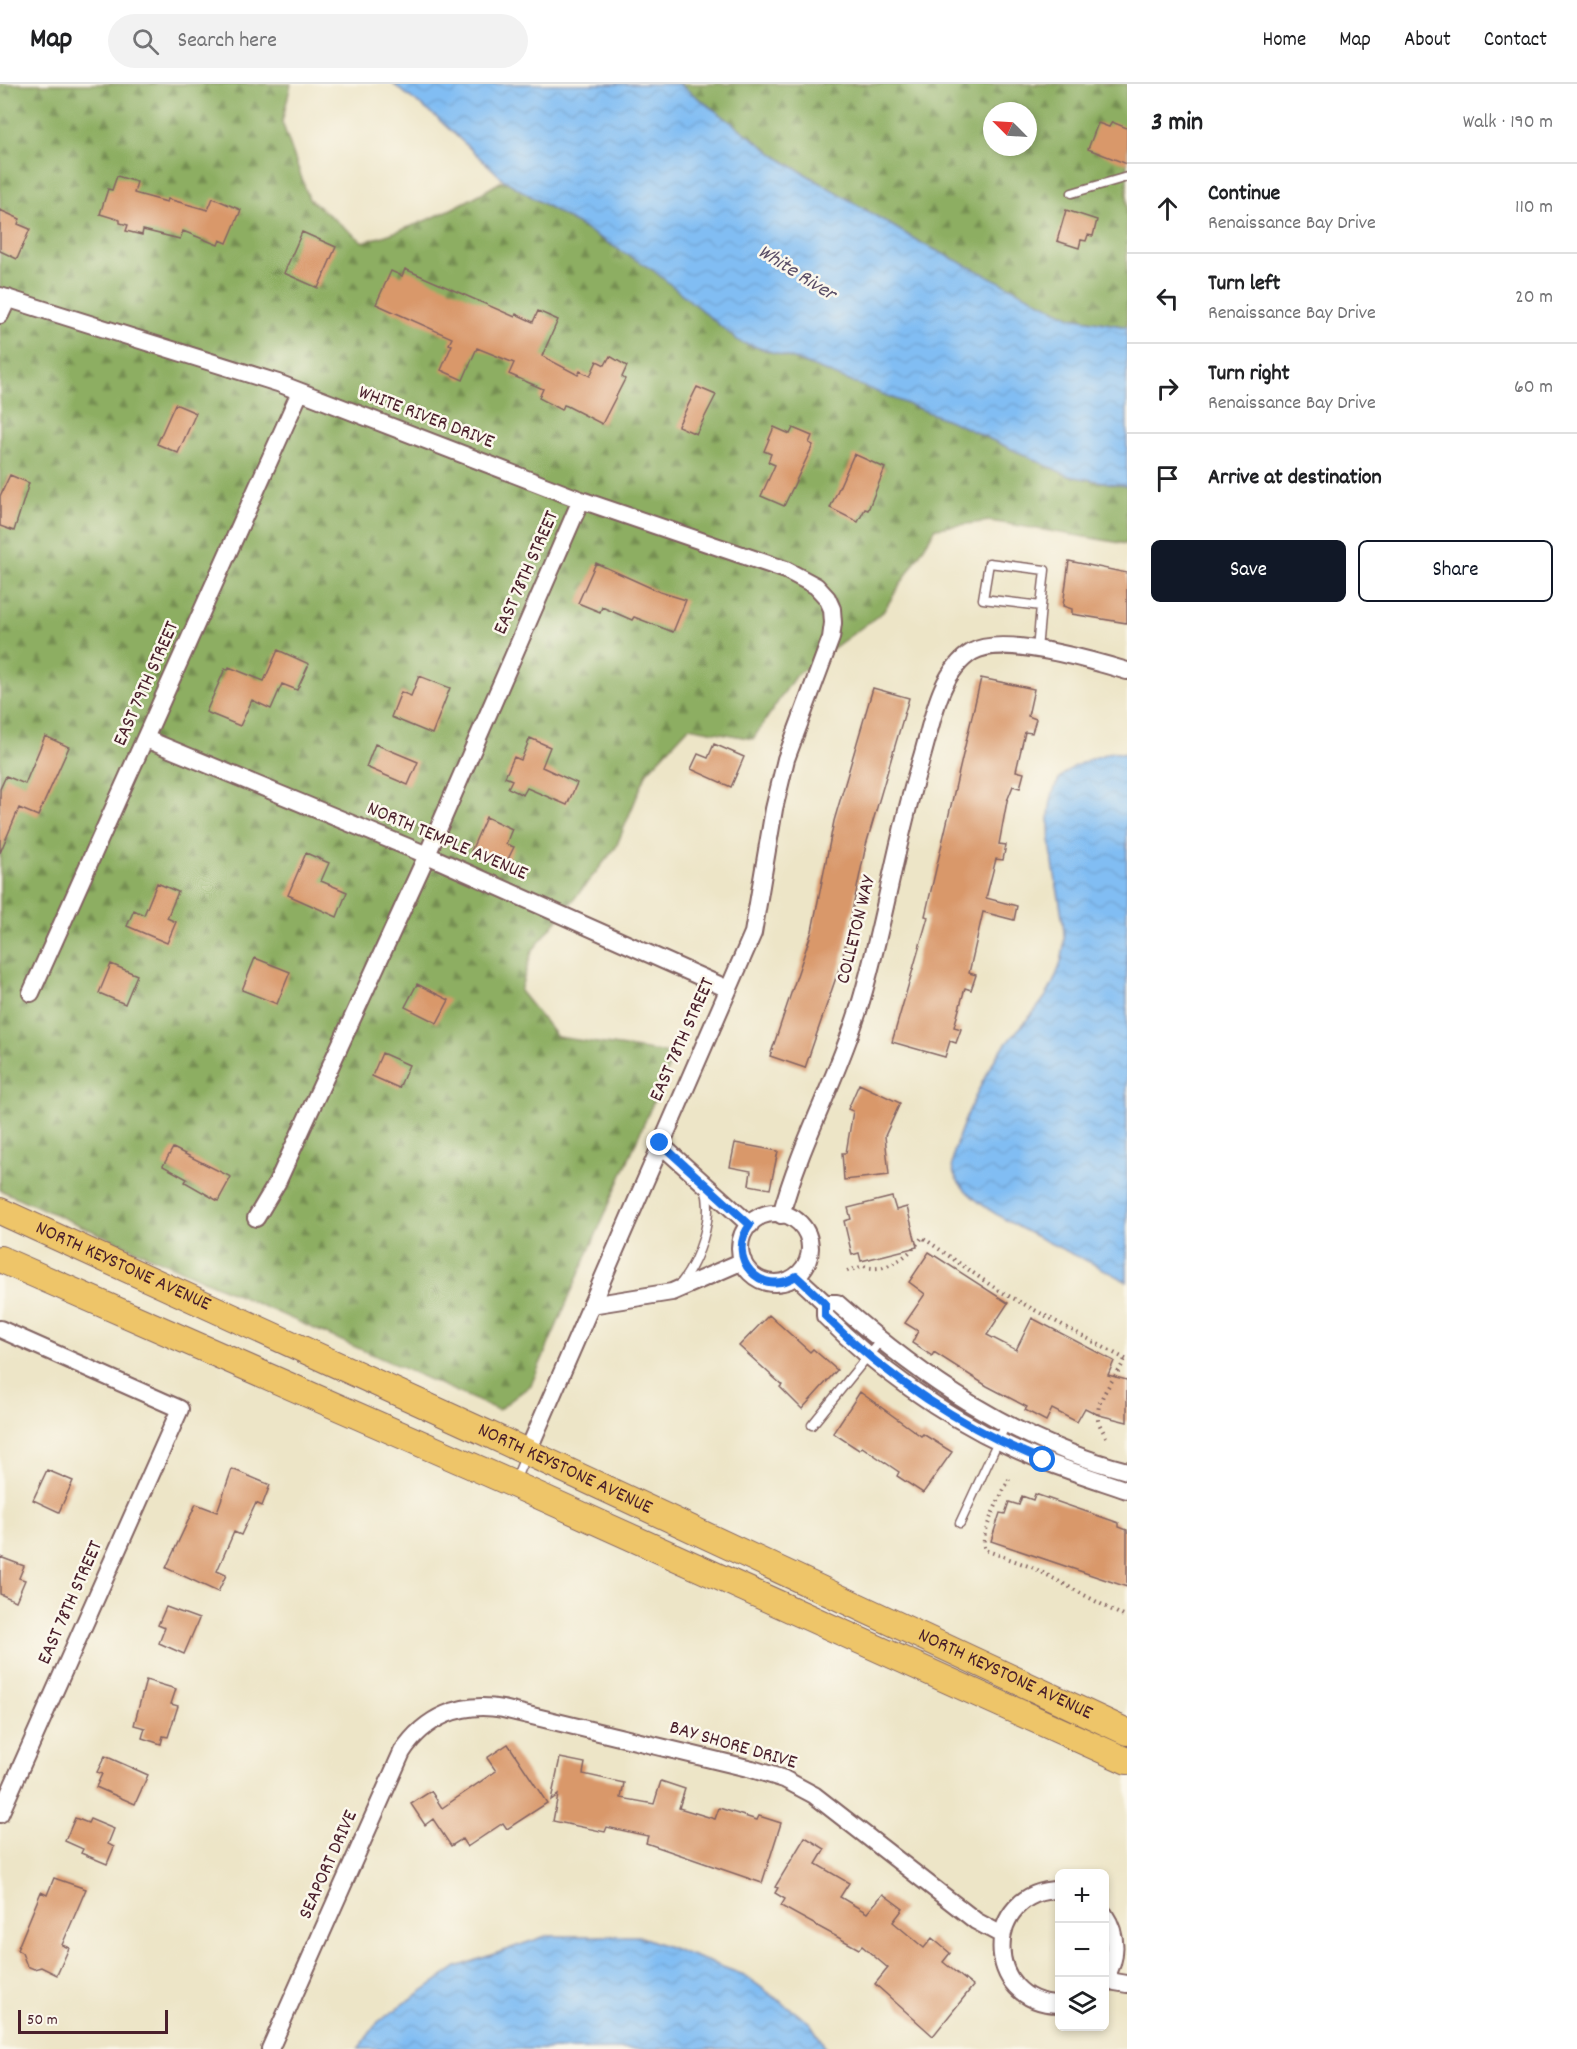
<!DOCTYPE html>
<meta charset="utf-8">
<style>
:root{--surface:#fff;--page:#f2f2f2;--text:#202124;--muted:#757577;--line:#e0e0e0;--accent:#111827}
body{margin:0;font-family:Dekko,sans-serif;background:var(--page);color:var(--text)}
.controls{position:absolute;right:18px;bottom:18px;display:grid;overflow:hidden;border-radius:9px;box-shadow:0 3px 9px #0003}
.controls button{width:54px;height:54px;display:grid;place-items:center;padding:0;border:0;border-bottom:2px solid var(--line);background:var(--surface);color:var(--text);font:30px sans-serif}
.compass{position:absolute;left:983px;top:18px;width:54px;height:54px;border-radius:50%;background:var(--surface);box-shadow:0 3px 9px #0003;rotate:294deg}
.scale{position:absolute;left:18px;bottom:15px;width:150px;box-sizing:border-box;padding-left:6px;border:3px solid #4a1f2b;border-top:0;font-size:16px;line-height:21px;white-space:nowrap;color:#4a1f2b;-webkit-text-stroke:4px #fbf7ec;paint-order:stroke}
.stop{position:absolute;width:18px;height:18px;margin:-14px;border:4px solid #1a73e8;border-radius:50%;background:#fff}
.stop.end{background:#1a73e8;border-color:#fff;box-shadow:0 2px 6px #0008}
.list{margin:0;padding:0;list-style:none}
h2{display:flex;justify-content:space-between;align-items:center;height:78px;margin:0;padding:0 24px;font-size:26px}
h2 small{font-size:20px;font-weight:400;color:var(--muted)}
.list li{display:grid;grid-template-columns:39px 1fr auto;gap:18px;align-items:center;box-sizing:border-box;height:90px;padding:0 24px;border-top:2px solid var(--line)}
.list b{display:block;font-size:22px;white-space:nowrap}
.list p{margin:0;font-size:20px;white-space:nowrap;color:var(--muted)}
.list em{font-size:20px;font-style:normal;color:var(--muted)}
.actions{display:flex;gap:12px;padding:18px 24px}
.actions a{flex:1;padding:14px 0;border:2px solid var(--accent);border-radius:9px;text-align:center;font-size:21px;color:var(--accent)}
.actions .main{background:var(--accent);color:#fff}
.icon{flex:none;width:33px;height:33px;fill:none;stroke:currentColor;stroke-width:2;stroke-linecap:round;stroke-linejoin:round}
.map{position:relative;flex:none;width:1127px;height:1965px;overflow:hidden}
header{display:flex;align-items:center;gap:36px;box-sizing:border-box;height:84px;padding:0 30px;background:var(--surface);border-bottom:2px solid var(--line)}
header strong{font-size:28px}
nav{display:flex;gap:33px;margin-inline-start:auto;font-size:21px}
.search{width:420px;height:54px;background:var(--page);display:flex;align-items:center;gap:15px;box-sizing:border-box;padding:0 21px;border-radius:33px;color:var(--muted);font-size:22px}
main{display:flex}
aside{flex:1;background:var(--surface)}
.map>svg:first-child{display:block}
.forest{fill:url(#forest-firs);stroke:#6c6646;stroke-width:1.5;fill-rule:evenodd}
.water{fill:url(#water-waves);stroke:#666e8f;stroke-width:1.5}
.building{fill:#d9986a}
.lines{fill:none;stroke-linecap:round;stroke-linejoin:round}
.lane-casing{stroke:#836462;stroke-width:11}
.street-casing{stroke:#836462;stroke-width:20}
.primary-casing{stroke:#836462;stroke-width:28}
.path{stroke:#836462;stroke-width:4;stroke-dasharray:1.5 4.5;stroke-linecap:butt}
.lane{stroke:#fff;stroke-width:8}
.street{stroke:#fff;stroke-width:16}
.primary{stroke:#eec569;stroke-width:26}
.route{stroke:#1a73e8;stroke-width:8}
.labels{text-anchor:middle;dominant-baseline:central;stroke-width:5;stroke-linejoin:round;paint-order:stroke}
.street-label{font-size:20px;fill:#4a1f2b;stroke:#fbf7ec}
.water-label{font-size:21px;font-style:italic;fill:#5a4e67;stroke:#fbf7ec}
</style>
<header>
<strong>Map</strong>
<div class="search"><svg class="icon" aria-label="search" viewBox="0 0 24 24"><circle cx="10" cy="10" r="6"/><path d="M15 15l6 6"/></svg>Search here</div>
<nav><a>Home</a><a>Map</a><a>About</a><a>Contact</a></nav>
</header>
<main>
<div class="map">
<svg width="1127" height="1965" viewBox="0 0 1127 1965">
<defs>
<pattern id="forest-firs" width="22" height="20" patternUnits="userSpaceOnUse" patternTransform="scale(1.5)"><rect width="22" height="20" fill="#8dae62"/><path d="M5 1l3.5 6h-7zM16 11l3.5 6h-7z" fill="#758d51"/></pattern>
<pattern id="water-waves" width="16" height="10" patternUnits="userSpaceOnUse" patternTransform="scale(1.5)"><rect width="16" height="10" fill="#81bdf3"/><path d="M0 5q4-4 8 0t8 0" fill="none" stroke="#71a2d0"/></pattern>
</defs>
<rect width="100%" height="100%" fill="#fbf7ec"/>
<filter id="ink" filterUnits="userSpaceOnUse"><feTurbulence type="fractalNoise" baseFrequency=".0167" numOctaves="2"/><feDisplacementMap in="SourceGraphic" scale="12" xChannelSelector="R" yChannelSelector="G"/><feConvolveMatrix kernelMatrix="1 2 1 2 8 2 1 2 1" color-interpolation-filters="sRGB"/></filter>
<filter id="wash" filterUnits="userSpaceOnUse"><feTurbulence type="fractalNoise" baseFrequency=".008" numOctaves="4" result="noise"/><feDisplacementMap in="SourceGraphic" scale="24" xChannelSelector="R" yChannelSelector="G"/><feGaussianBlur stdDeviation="1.35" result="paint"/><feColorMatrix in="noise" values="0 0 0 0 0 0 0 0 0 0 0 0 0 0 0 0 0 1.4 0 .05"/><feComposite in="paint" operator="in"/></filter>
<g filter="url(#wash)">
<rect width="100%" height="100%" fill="#ede5c7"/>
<!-- forest -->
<path class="forest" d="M0,0H291L282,38L309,115L363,158C417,143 456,125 504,96L653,186L740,258L794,275L958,340L1069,392L1127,402V460L990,437L936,444L883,528L795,592L753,655L689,643L647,688L616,763L532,867L520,907L557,953L674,970L531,1301L498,1326L0,1106Z
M679,0H1127V243L1071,233L921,159L782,76ZM992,27H1028V63H992Z"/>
<!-- water -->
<path class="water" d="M393,0H679L782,76L921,159L1071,233L1127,243V402L1069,392L958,340L794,275L740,258L653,186L504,96L436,33Z
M1111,668L1127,670V1198C1087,1172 968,1132 953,1087C946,1067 986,989 998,970C1016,944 1044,924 1055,894C1061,881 1065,865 1064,850C1062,807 1032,724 1063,691C1075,679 1095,674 1111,668Z
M546,1852H639L744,1891L810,1939L827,1965H358L378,1938L457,1883Z"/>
<g id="blocks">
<!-- building -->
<path class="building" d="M1112,38L1127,44V80L1088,65L1098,39L1109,43Z
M117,92L137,98L134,109L167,118L168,115L208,126L213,114L241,126L227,159L220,156L218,161L183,147L180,155L143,146L142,151L126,147L128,141L120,139V136L100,130L108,105L112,106Z
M0,126L20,135L18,140L30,145L17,175L0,167Z
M1066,126L1097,136L1093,152L1088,151L1086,157L1081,156L1079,164L1057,157Z
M302,148L336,163L318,204L284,189Z
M405,185L515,233L516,230L533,238L538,227L558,236L542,272L578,291L580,287L590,292L597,277L605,281L610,272L627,282L622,293L625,295L602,340L567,322L564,321L562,326L539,314L543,305L509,290L514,279L477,264L463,296L441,286L452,261L449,260L452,254L376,220L391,187L402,192Z
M697,303L716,311L696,350L678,342Z
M175,320L196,329L178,369L157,360Z
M774,343L790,350L793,344L812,352L809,359L813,361L784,422L761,412L775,381L768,378L771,370L764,367Z
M854,370L885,384L868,426L865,425L858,438L830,424Z
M10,391L29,399L14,447L0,442V412Z
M1069,477L1127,489V539L1072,530V525L1063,522Z
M596,479L660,508L686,516L673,548L634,533L632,536L602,523L600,528L578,519Z
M278,566L309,580L297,606L282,600L271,625L252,616L240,642L206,628L225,585L228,586L229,583L264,597Z
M419,592L450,604L432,650L391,633L401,608L411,612Z
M981,594L1034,605L1028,632L1036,635L1032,649L1025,648L1016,687L1024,689L1020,704L1013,702L1007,717L999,760L1006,761L1003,776L996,775L986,814L1017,822L1014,836L983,828L969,889L976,891L971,906L965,904L954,943L961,945L956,959L950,957L945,973L892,958L928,833L925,832Z
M873,604L909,614L866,761L842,876L805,984L770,972L812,847L834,737Z
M45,652L69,663L38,732L19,724L0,769V705L6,692L25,700Z
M530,654L550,663L542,683L577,699L567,721L527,704L523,711L508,704L512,696L505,693L514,673L521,676Z
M375,660L418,678L408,701L366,683Z
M714,660L744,673L731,703L691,685L698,670L708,674Z
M486,733L512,745L506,760L514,763L505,781L471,767Z
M306,769L329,779L321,797L347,808L337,833L288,811Z
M157,799L178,808L167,834L176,838L167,859L127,842L134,826L144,831Z
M255,874L290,888L277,920L242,906Z
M111,880L137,891L125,920L99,909Z
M417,900L449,916L437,939L405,923Z
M382,969L409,981L399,1004L372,992Z
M859,1000L900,1019L885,1052L889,1091L844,1096L842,1069H846L853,1027L848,1025Z
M735,1059L778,1067L770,1105L749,1101L751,1087L730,1083Z
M173,1064L231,1093L218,1117L185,1098L187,1095L163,1082Z
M892,1113L896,1126L907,1123L917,1163L861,1177L859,1169L852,1171L844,1137L851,1135L848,1124Z
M929,1168L1008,1219L987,1251L1016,1266L1032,1234L1114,1277L1108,1291L1127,1296V1338L1099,1331L1085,1324L1077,1338L1052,1325L1046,1337L1025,1326L1027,1323L987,1302L934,1268L932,1272L912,1259L918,1247L905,1239L925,1210L909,1198Z
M769,1231L810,1268L813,1265L837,1286L802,1325L780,1303L782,1301L739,1262Z
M860,1308L921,1352L923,1350L952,1368L923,1409L897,1392L899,1388L862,1363L859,1366L833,1349Z
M232,1385L270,1401L262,1422L256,1419L241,1451L234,1448L217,1487L226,1491L218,1508L166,1484L196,1420L217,1428Z
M47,1386L73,1397L59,1428L33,1416Z
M1035,1410L1119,1439V1443L1127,1446V1503L991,1457L1000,1429L1005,1430L1009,1418L1019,1421L1022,1412L1033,1416Z
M0,1473L24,1482L19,1494L25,1496L16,1517L0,1510Z
M166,1523L199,1535L184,1570L159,1559L165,1544L158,1541Z
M146,1596L176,1605L171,1620L178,1622L168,1653L163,1652L161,1660L142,1654L145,1644L134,1641Z
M508,1660L547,1719L507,1745L503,1739L467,1763L462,1755L451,1762L433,1735L425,1741L411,1720L431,1707L442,1724L496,1687L487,1674Z
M105,1672L148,1691L135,1720L96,1703L102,1690L97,1688Z
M560,1674L585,1679L583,1690L624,1699L621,1714L654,1720L661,1697L685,1705L679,1724L715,1735L719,1724L757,1736L759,1732L781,1739L762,1799L646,1759L648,1752L607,1743L605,1748L553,1737L558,1711L551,1716Z
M75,1734L88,1739L90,1735L114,1745L108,1760L114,1763L107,1780L81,1769L83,1765L65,1757Z
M805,1753L825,1765L816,1780L849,1799L840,1813L867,1829L883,1810L903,1825L893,1838L924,1864L932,1854L950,1869L943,1878L973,1902L933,1952L875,1900L888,1884L862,1862L859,1865L781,1822L785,1815L775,1809L778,1804L775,1803Z
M54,1794L86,1805L62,1861L69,1864L57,1891L41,1883L34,1885L27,1882L22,1869L17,1866L41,1808L47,1811Z"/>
</g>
</g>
<g filter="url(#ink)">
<use href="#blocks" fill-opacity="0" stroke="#836462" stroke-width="1.5"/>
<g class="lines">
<!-- lane casing -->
<g class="lane-casing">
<path id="lane" d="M1072,109L1127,93
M1037,566L1041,522L983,515L989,479L1045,486L1041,522
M679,1202C698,1178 715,1134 705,1104
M812,1341L880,1257
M515,1397L526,1370
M960,1439L1006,1340"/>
</g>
<!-- street casing -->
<g class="street-casing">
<path id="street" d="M0,212L278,299L581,416L786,486L816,502L827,514L832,525L833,539L831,554L786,675L774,725L753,849L527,1369
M0,231L8,214
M146,655L427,771L728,905
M31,909L300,308
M660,1060L750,1141
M740 1164a35 35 0 1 1 70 0a35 35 0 1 1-70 0Z
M781,1131C800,1060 836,997 858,927C884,845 895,759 921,676C932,641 938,589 972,568C1002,550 1094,577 1127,587
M256,1134L277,1099L427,771L581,416
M796,1192L825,1219V1232C877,1284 941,1330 1007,1361C1046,1380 1086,1392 1127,1406
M825,1219H837C923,1295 1015,1358 1127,1387
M591,1221L672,1208L743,1177
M0,1245L180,1325L0,1730
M1060,1806C982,1805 982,1921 1060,1920
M1104,1830C1118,1851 1118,1875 1104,1896
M1106,1893L1115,1898L1127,1900
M270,1965L402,1668C425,1633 461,1617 503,1625L752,1685L784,1695L814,1711L976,1837L1002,1851"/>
</g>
<!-- primary casing -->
<g class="primary-casing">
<g id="primary">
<path id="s1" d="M0,1127L484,1348L1127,1648"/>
<path d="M0,1175L513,1400L1127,1677"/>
</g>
</g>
<!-- path -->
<path class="path" d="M847,1187L864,1182C885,1191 912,1170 922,1153L996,1205L1127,1276
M1106,1353C1104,1348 1099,1341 1098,1336C1095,1313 1117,1294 1125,1275
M1009,1395C1002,1411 978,1451 985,1466L1034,1484L1127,1534"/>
<!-- lane -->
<use href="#lane" class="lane"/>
<!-- street -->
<use href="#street" class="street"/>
<!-- primary -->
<use href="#primary" class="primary"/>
</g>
</g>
<g class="lines" filter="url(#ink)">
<!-- route -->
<path class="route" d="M660,1059L750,1141C725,1173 761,1215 796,1192L825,1219V1232C886,1293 963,1344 1043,1376"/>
</g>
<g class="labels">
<!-- street labels -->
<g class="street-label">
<text transform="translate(426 334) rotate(21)">WHITE RIVER DRIVE</text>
<text transform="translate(527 489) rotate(-66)">EAST 78TH STREET</text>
<text transform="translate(147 600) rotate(-66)">EAST 79TH STREET</text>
<text transform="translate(447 758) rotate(23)">NORTH TEMPLE AVENUE</text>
<text transform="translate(857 846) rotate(-76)">COLLETON WAY</text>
<text transform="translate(683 956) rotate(-66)">EAST 78TH STREET</text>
<text stroke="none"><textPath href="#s1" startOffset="135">NORTH KEYSTONE AVENUE</textPath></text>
<text stroke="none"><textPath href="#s1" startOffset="621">NORTH KEYSTONE AVENUE</textPath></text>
<text transform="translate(71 1519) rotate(-66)">EAST 78TH STREET</text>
<text stroke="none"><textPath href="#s1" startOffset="1107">NORTH KEYSTONE AVENUE</textPath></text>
<text transform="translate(733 1662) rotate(16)">BAY SHORE DRIVE</text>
<text transform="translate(329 1781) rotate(-66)">SEAPORT DRIVE</text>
</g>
<!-- water labels -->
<g class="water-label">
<text transform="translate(796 190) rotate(32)">White River</text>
</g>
</g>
</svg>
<div class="controls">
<button>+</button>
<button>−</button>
<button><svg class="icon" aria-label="layers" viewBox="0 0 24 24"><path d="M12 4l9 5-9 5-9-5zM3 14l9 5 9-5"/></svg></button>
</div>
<svg class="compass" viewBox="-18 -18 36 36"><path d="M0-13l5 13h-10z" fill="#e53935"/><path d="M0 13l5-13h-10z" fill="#757577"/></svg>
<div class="scale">50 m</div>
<div class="stop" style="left:1043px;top:1376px"></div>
<div class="stop end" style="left:660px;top:1059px"></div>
</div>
<aside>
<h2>3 min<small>Walk · 190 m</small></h2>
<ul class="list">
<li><svg class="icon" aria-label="ahead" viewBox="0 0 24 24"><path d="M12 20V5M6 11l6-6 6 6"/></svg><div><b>Continue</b><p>Renaissance Bay Drive</p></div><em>110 m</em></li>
<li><svg class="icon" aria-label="left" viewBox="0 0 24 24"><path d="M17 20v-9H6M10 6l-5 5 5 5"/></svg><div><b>Turn left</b><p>Renaissance Bay Drive</p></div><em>20 m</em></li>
<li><svg class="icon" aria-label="right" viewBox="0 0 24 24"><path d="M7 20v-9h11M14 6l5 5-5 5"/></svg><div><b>Turn right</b><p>Renaissance Bay Drive</p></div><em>60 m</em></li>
<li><svg class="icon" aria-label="arrive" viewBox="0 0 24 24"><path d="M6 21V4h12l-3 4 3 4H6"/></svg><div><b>Arrive at destination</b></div></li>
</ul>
<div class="actions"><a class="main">Save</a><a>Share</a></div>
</aside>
</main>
